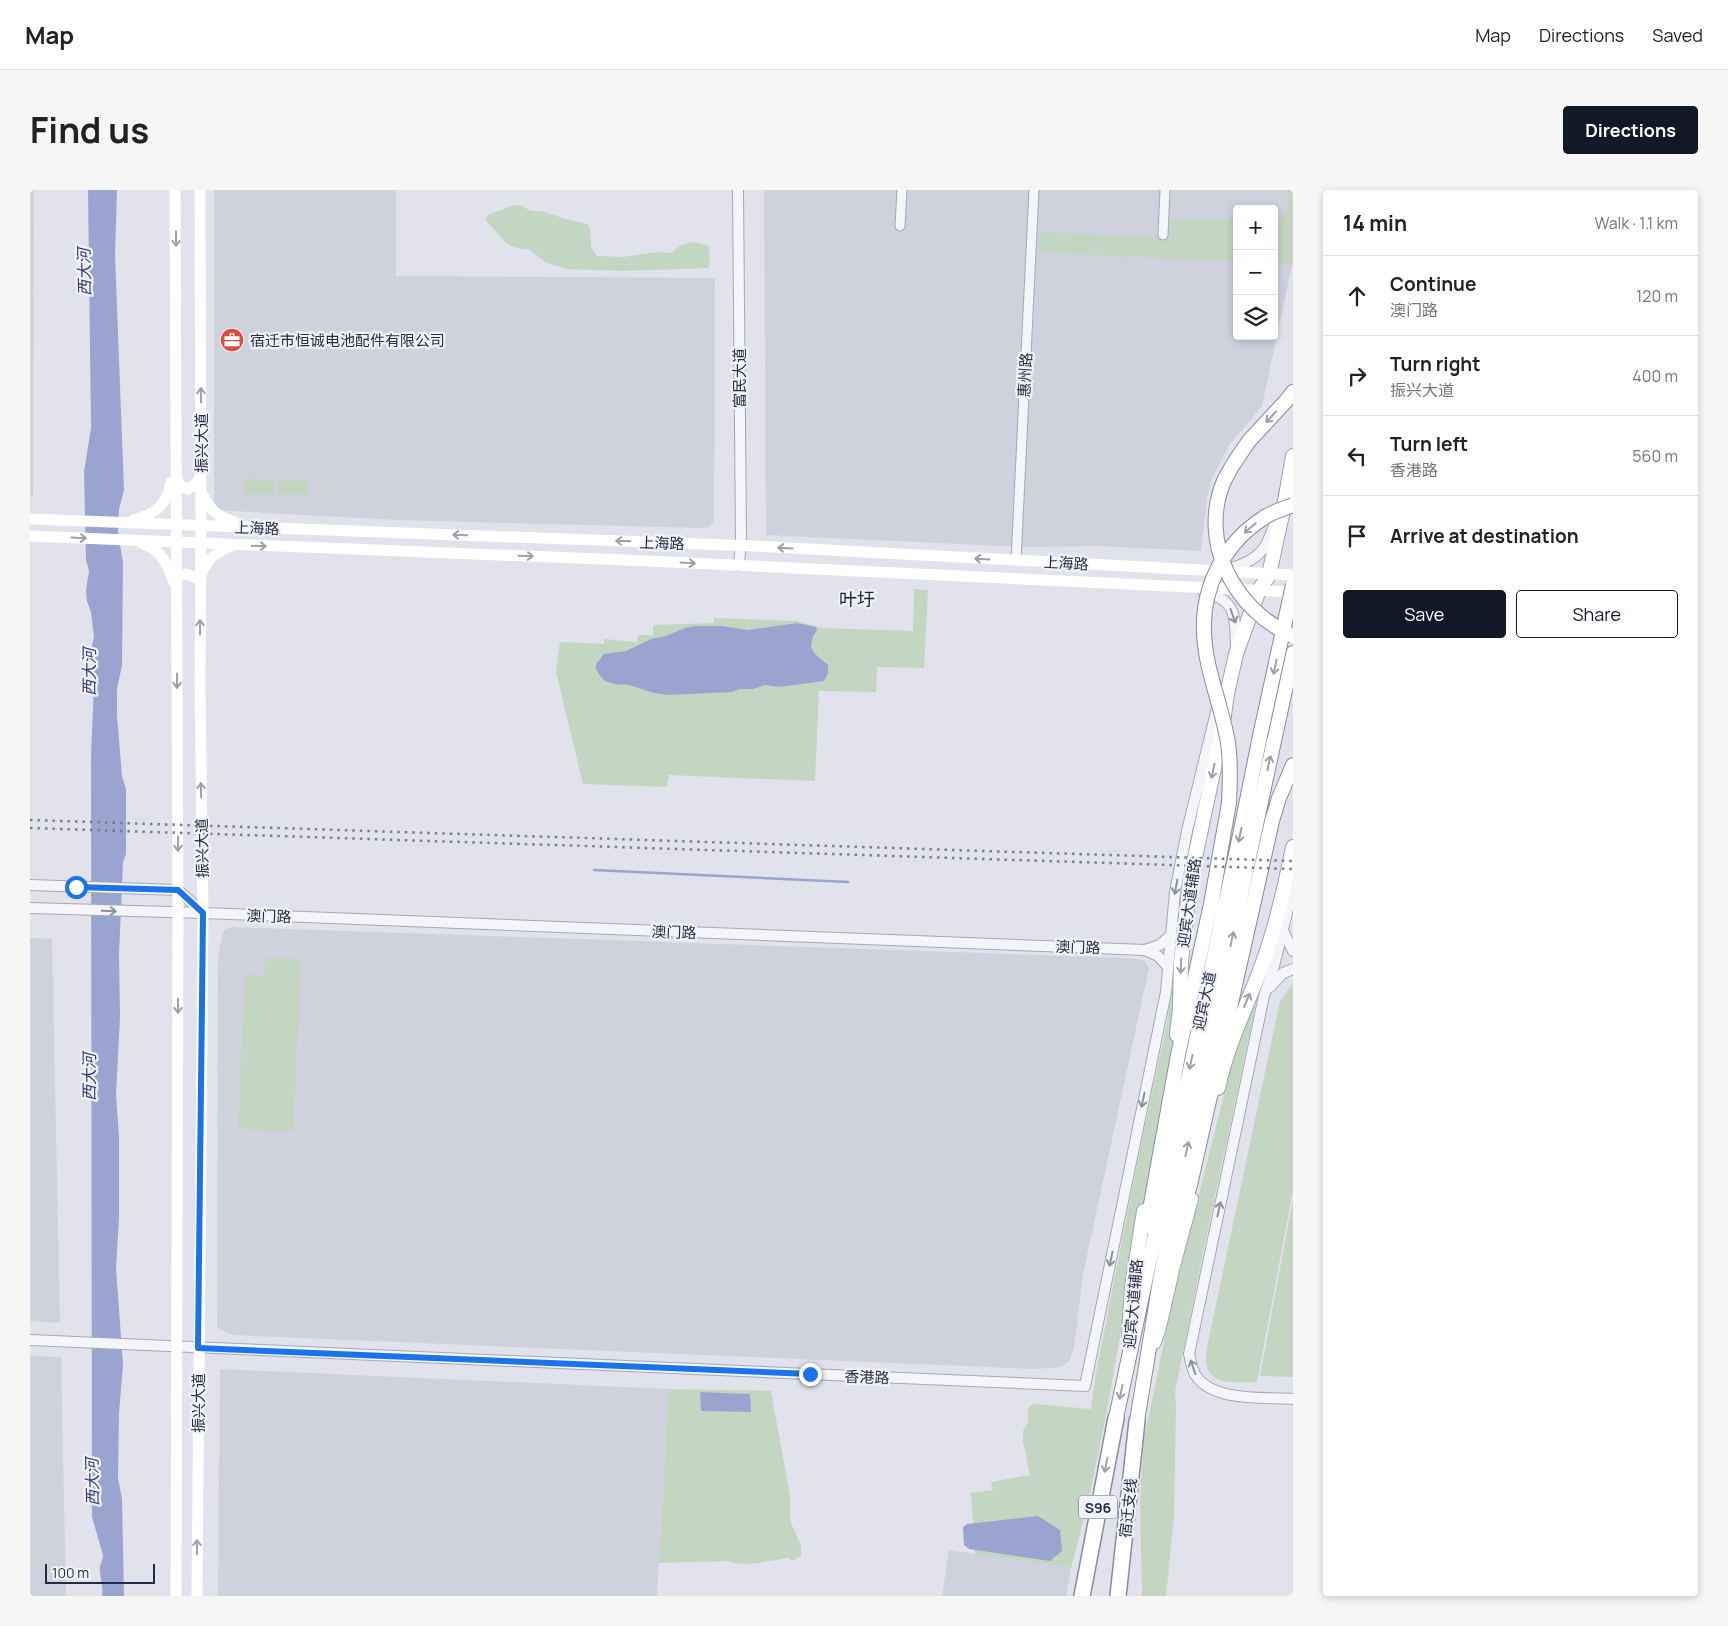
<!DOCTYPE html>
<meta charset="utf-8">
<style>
:root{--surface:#fff;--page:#f6f6f6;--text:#222;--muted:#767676;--line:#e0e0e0;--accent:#111827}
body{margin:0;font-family:Manrope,"Noto Sans SC",sans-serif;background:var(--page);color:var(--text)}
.controls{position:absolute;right:15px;top:15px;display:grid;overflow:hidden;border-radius:5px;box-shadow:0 2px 8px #0003}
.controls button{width:45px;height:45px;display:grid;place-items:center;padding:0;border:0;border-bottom:1px solid var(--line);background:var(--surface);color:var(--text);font:25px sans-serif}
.scale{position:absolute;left:15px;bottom:12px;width:110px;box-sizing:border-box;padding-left:5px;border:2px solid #282b44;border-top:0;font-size:14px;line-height:18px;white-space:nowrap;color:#282b44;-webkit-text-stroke:4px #f1f2f8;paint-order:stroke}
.stop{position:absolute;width:15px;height:15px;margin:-11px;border:4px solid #1a73e8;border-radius:50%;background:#fff}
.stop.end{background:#1a73e8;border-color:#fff;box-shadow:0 1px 5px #0008}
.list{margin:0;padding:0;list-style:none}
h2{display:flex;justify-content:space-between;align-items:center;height:65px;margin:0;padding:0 20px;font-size:21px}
h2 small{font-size:16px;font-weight:400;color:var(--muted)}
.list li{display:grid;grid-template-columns:32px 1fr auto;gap:15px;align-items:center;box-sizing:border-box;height:80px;padding:0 20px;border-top:1px solid var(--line)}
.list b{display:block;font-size:19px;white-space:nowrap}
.list p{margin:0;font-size:16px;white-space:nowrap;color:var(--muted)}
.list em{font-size:16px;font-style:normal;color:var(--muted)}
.actions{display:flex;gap:10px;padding:15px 20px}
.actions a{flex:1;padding:11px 0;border:1px solid var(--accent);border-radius:5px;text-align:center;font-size:18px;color:var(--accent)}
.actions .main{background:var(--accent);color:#fff}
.icon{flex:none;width:28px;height:28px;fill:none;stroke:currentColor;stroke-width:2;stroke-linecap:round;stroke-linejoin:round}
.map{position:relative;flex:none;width:1263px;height:1406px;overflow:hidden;border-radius:5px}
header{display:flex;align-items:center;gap:30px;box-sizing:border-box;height:70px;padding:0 25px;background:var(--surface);border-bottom:1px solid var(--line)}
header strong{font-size:24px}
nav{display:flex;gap:28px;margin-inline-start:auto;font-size:18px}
.intro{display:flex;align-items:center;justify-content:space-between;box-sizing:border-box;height:120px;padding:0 30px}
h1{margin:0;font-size:35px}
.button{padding:12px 22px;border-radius:5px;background:var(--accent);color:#fff;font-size:18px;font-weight:700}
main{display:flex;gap:30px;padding:0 30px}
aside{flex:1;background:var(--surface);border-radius:5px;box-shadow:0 2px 8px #0003}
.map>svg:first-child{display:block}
.built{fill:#cfd1dd;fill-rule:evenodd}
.green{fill:#c2d6c2}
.water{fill:#99a5ce}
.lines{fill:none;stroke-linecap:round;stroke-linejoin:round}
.stream{stroke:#99a5ce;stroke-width:2.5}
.minor-casing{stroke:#a6a7b6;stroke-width:11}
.tertiary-casing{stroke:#a6a7b6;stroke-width:12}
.primary-casing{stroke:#9fa3b8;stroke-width:16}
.trunk-casing{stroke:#878ba3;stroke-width:16}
.motorway-casing{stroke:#878ba3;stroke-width:18}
.minor{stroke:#f4f5f9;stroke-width:9}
.tertiary{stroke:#f4f5f9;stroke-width:10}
.secondary{stroke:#fff;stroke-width:11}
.primary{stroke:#fff;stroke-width:14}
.trunk{stroke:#fff;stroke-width:14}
.motorway{stroke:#fff;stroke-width:15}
.rail{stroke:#797c96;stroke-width:2.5;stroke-dasharray:2.5 5;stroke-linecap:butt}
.trunk-bridge-casing{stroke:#878ba3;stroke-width:16;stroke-linecap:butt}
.trunk-bridge{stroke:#fff;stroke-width:14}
.oneway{stroke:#9ea0ab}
.oneway2{stroke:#8e909e}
.route{stroke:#1a73e8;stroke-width:6}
.labels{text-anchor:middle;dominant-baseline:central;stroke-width:4.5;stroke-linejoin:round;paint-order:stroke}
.shield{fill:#f1f2f8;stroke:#64677a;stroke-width:1}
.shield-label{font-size:14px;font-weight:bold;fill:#282b44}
.poi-label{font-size:15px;fill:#282b44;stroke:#f1f2f8;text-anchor:start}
.street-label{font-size:15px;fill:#282b44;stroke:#f1f2f8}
.water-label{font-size:16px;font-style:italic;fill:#2e3c7c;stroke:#f1f2f8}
.quarter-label{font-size:18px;fill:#1a1c35;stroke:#f1f2f8}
</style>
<header>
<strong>Map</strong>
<nav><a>Map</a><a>Directions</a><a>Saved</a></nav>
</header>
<div class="intro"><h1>Find us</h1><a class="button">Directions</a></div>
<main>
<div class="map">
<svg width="1263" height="1406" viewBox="0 0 1263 1406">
<rect width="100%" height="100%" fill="#e1e2eb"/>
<!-- built -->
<path class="built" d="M0,0H4L3,306H0Z
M184,0H366V86L685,88L684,331L678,337L672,338L367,330L184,320Z
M734,0H1263V71L1232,216L1199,255L1181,291L1177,308L1171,361L1069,356L993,357L736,345ZM1207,19H1244V146H1207Z
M201,737L1096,768L1114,770L1119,778L1053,1084L1044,1157L1040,1170L1031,1177L1005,1179L203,1145L187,1138L188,771L190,756L194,740Z
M0,748L22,749L30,1133L0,1131Z
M0,1166L31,1167L36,1406H0Z
M190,1179L638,1199L627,1406H188Z
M919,1360L1041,1378L1036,1406H912Z"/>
<!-- green -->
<path class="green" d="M1258,0H1263V71L1262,75L1244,74V29H1251L1258,16Z
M490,15L501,21H511L539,30L557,34L560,38L561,57L567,66L593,67L628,62L641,63L650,56L661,52L678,55L680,69L678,78L593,81L536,79L515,72L499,59C476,61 471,45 456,31L457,25L481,16Z
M1140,29H1207V72L1009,62L1010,42L1139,48Z
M244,289V304H214V290Z
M248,289H278V304H248Z
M884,399L898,400L894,478L847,477L846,502L789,501L785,591L639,585L637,597L553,594L526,482L530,452L574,454V449L607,452L608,445H623V435L684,433V428L767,431L791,438L883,441Z
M236,768H265L270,771L271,779L263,941L213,939L209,937L208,934L215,784L234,785Z
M1146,771L1143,846L1077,1220L1058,1313L1041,1378L945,1364L941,1303L963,1300L961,1292L1000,1285L993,1251V1241L998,1232V1218L1003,1214L1061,1219L1066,1183L1111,955L1137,833Z
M1263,793V1000L1228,1187L1226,1192C1209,1192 1180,1197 1176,1173C1175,1168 1177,1162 1177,1157L1250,811Z
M1228,804L1176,1048L1145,1202L1146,1217L1144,1327L1136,1406H1112L1110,1311L1114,1249L1144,1103L1199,885L1215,834Z
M1263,1009V1187L1230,1186Z
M638,1199L741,1201L760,1306V1331L771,1355V1366L763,1371L758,1368C742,1370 712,1378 699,1371L629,1373Z"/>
<!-- water -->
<path class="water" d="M58,0H87L85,65L94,300L89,319L88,342L93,373L92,475L87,499V526L92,586L96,599V664L93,672L89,763L90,827L86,905L89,946V1028L86,1078L93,1175L89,1223L88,1288L92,1309L94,1406H72C74,1396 69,1386 70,1377C71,1372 73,1370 73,1365L62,1327L61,566L64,495L62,455L64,447L61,422L57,411L56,400L59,381L56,370L54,282L61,238Z
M767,433L786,437L787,440L783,446L781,456L784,463L798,475V483L794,491L749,497L735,495L723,499H710L702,502L638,505L624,503L599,495L584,494L575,491L571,487L566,479V474L574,464L596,461L621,449L636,446L655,438L665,436H692L718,440Z
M670,1202L720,1204L721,1222L671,1221Z
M1008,1326L1030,1340L1032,1361L1020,1371L939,1359L934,1355L933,1337L937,1334Z"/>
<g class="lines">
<!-- stream -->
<path class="stream" d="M564,680L818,692"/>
<!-- minor casing -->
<g class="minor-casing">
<path id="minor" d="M870,36L872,0
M1133,45L1135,0
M986,370L1004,0"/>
</g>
<!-- tertiary casing -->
<g class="tertiary-casing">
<path id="tertiary" d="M708,0L711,350L709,375
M1195,378C1209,378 1226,369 1234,358C1240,349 1243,337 1247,328
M1174,403C1208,409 1205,429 1206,458
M0,695L148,700L173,723
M1263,698L1244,776L1234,806L1159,1164C1161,1171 1162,1180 1166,1186C1184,1212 1235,1207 1263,1209
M0,718L173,723L1115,760L1130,755L1140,746
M1253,741L1263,761
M1115,760L1128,766L1137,776
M1240,797L1253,783L1263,779
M0,1150L1055,1196L1136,802L1145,702L1157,641L1188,514"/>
</g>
<!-- primary casing -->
<g class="primary-casing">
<path id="primary" d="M1147,845L1150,818L1151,772L1160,691L1191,545L1197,504L1206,464L1229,400L1239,385L1256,306L1263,266
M1188,898C1197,855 1217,816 1232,775C1246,737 1255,697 1263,657
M1099,1146L1102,1097L1114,1021
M1124,1152L1129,1137L1143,1076L1161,1009"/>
</g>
<!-- trunk casing -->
<g class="trunk-casing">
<path id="trunk" d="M1219,251L1256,211L1263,202
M1256,306L1263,279
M1152,1020L1160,995L1242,631L1249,608L1263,575
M1117,1036L1148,865L1181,714L1199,613
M1086,1228L1210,645L1230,546
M1107,1231L1130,1091L1155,964L1263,463"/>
</g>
<!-- motorway casing -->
<g class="motorway-casing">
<path id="motorway" d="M1052,1406L1086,1228
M1088,1406L1107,1231"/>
</g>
<!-- minor -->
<use href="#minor" class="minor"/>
<!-- tertiary -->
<use href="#tertiary" class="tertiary"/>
<!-- secondary -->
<path class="secondary" d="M145,0L148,723L146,1406
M147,289L150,296L158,299L166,294L171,285
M173,305C180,321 190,328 207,333
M0,329L724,356L1263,385
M103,330C126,324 137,315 141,292
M0,346L618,371L1263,402
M111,353C132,360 136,372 144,392
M172,382C179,368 187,361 202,356
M147,386L157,384L171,390
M167,1406L173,723L170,496L171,335L170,0"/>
<!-- primary -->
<use href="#primary" class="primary"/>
<!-- trunk -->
<use href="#trunk" class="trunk"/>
<!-- motorway -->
<use href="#motorway" class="motorway"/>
<!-- rail -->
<path class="rail" d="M0,630L1263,671
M0,638L1263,679"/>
<!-- trunk-bridge casing -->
<g class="trunk-bridge-casing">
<path id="trunk-bridge" d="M1219,251C1210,264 1201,276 1194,291C1168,352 1205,421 1263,446
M1230,546L1263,395
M1199,613C1200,593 1201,573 1198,553C1192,516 1175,479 1174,442C1172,397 1194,354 1232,329C1241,322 1253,319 1263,315"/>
</g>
<!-- trunk-bridge -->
<use href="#trunk-bridge" class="trunk-bridge"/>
</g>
<!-- one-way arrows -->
<defs><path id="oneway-shaft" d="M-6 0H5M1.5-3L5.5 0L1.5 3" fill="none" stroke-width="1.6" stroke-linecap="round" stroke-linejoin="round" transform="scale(1.25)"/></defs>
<g class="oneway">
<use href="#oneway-shaft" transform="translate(146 49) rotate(90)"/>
<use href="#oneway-shaft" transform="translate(171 205) rotate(-90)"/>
<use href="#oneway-shaft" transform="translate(1241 227) rotate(133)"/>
<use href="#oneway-shaft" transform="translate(1220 338) rotate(140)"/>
<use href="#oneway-shaft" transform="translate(430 345) rotate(-178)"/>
<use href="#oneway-shaft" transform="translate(49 348) rotate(3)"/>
<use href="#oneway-shaft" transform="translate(593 351) rotate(-178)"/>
<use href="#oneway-shaft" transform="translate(229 356) rotate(2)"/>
<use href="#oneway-shaft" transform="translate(755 358) rotate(-177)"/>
<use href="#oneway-shaft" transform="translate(496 366) rotate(2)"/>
<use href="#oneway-shaft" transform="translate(952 369) rotate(-177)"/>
<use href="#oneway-shaft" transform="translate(658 373) rotate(3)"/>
<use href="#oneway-shaft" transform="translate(170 437) rotate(-90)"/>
<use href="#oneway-shaft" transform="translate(1245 477) rotate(102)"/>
<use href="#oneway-shaft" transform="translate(147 491) rotate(90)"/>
<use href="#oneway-shaft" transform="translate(1239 573) rotate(-78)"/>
<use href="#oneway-shaft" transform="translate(1183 581) rotate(102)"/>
<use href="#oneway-shaft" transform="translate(171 600) rotate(-91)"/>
<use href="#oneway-shaft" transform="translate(1210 645) rotate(102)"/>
<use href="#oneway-shaft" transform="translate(148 654) rotate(90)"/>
<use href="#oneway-shaft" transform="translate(1202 749) rotate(-78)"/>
<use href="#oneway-shaft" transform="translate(1151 776) rotate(92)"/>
<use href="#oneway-shaft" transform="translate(1217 810) rotate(-67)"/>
<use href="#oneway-shaft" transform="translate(148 816) rotate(90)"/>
<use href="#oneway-shaft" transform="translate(1161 872) rotate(102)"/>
<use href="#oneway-shaft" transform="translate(1157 959) rotate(-78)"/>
<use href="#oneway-shaft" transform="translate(1091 1202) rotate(102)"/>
<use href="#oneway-shaft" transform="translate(1076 1275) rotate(101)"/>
<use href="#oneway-shaft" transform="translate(167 1357) rotate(-90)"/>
</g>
<g class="oneway2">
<use href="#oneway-shaft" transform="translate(1203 426) rotate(70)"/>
<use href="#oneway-shaft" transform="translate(1146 697) rotate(100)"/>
<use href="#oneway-shaft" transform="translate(79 721) rotate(2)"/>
<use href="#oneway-shaft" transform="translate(1113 910) rotate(102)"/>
<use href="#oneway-shaft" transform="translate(1189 1019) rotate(-78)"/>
<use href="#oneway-shaft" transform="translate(1081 1069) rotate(102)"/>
<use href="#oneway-shaft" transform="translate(1163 1177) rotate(-109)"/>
</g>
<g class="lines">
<!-- route -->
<path class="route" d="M46,697L148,700L173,723L168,1158L780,1184"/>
</g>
<!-- icons -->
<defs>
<g id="office-disc" transform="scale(1.25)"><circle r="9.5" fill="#d94f3d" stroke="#f1f2f8"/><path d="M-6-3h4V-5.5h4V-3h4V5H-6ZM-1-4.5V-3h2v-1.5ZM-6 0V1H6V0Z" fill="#fff"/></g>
</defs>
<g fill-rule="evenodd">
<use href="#office-disc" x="202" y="150"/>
</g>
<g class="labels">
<!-- shield labels -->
<rect class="shield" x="1049" y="1305.5" width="38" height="23" rx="4"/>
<g class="shield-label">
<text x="1068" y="1317">S96</text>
</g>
<!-- poi labels -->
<g class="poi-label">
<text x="220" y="150">宿迁市恒诚电池配件有限公司</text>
</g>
<!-- street labels -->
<g class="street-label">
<text transform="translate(995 185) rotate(-87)">惠州路</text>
<text transform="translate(709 188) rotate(-90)">富民大道</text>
<text transform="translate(171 253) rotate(-90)">振兴大道</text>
<text transform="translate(227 338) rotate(2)">上海路</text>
<text transform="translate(632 353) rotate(2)">上海路</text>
<text transform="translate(1036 373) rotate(3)">上海路</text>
<text transform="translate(172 658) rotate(-91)">振兴大道</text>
<text transform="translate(1159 713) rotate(-82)">迎宾大道辅路</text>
<text transform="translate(239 726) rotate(2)">澳门路</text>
<text transform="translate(644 742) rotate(2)">澳门路</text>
<text transform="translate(1048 757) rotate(2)">澳门路</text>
<text transform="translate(1174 811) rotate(-78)">迎宾大道</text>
<text transform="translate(1103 1114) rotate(-85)">迎宾大道辅路</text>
<text transform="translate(837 1187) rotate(2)">香港路</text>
<text transform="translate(168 1213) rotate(-90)">振兴大道</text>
<text transform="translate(1098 1318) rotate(-84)">宿迁支线</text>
</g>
<!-- water labels -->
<g class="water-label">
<text transform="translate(54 82) rotate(-91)">西大河</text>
<text transform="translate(59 482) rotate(-90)">西大河</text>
<text transform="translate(59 887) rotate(-90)">西大河</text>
<text transform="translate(62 1292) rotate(-91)">西大河</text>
</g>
<!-- quarter labels -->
<g class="quarter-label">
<text x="827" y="409">叶圩</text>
</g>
</g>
</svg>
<div class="controls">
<button>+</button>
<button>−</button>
<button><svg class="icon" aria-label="layers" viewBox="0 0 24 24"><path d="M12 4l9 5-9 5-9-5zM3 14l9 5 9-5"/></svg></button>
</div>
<div class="scale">100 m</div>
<div class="stop" style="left:46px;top:697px"></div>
<div class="stop end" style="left:780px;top:1184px"></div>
</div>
<aside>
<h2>14 min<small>Walk · 1.1 km</small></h2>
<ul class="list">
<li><svg class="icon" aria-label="ahead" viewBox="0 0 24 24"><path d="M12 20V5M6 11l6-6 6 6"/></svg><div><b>Continue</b><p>澳门路</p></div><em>120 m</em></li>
<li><svg class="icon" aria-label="right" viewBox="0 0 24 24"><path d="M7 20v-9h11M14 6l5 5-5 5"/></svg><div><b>Turn right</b><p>振兴大道</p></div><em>400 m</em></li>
<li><svg class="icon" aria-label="left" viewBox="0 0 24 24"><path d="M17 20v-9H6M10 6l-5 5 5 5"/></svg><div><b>Turn left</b><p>香港路</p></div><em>560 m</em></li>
<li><svg class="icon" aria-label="arrive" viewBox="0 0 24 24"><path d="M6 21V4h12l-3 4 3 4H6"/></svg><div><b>Arrive at destination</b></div></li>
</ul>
<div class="actions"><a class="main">Save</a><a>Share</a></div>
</aside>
</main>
